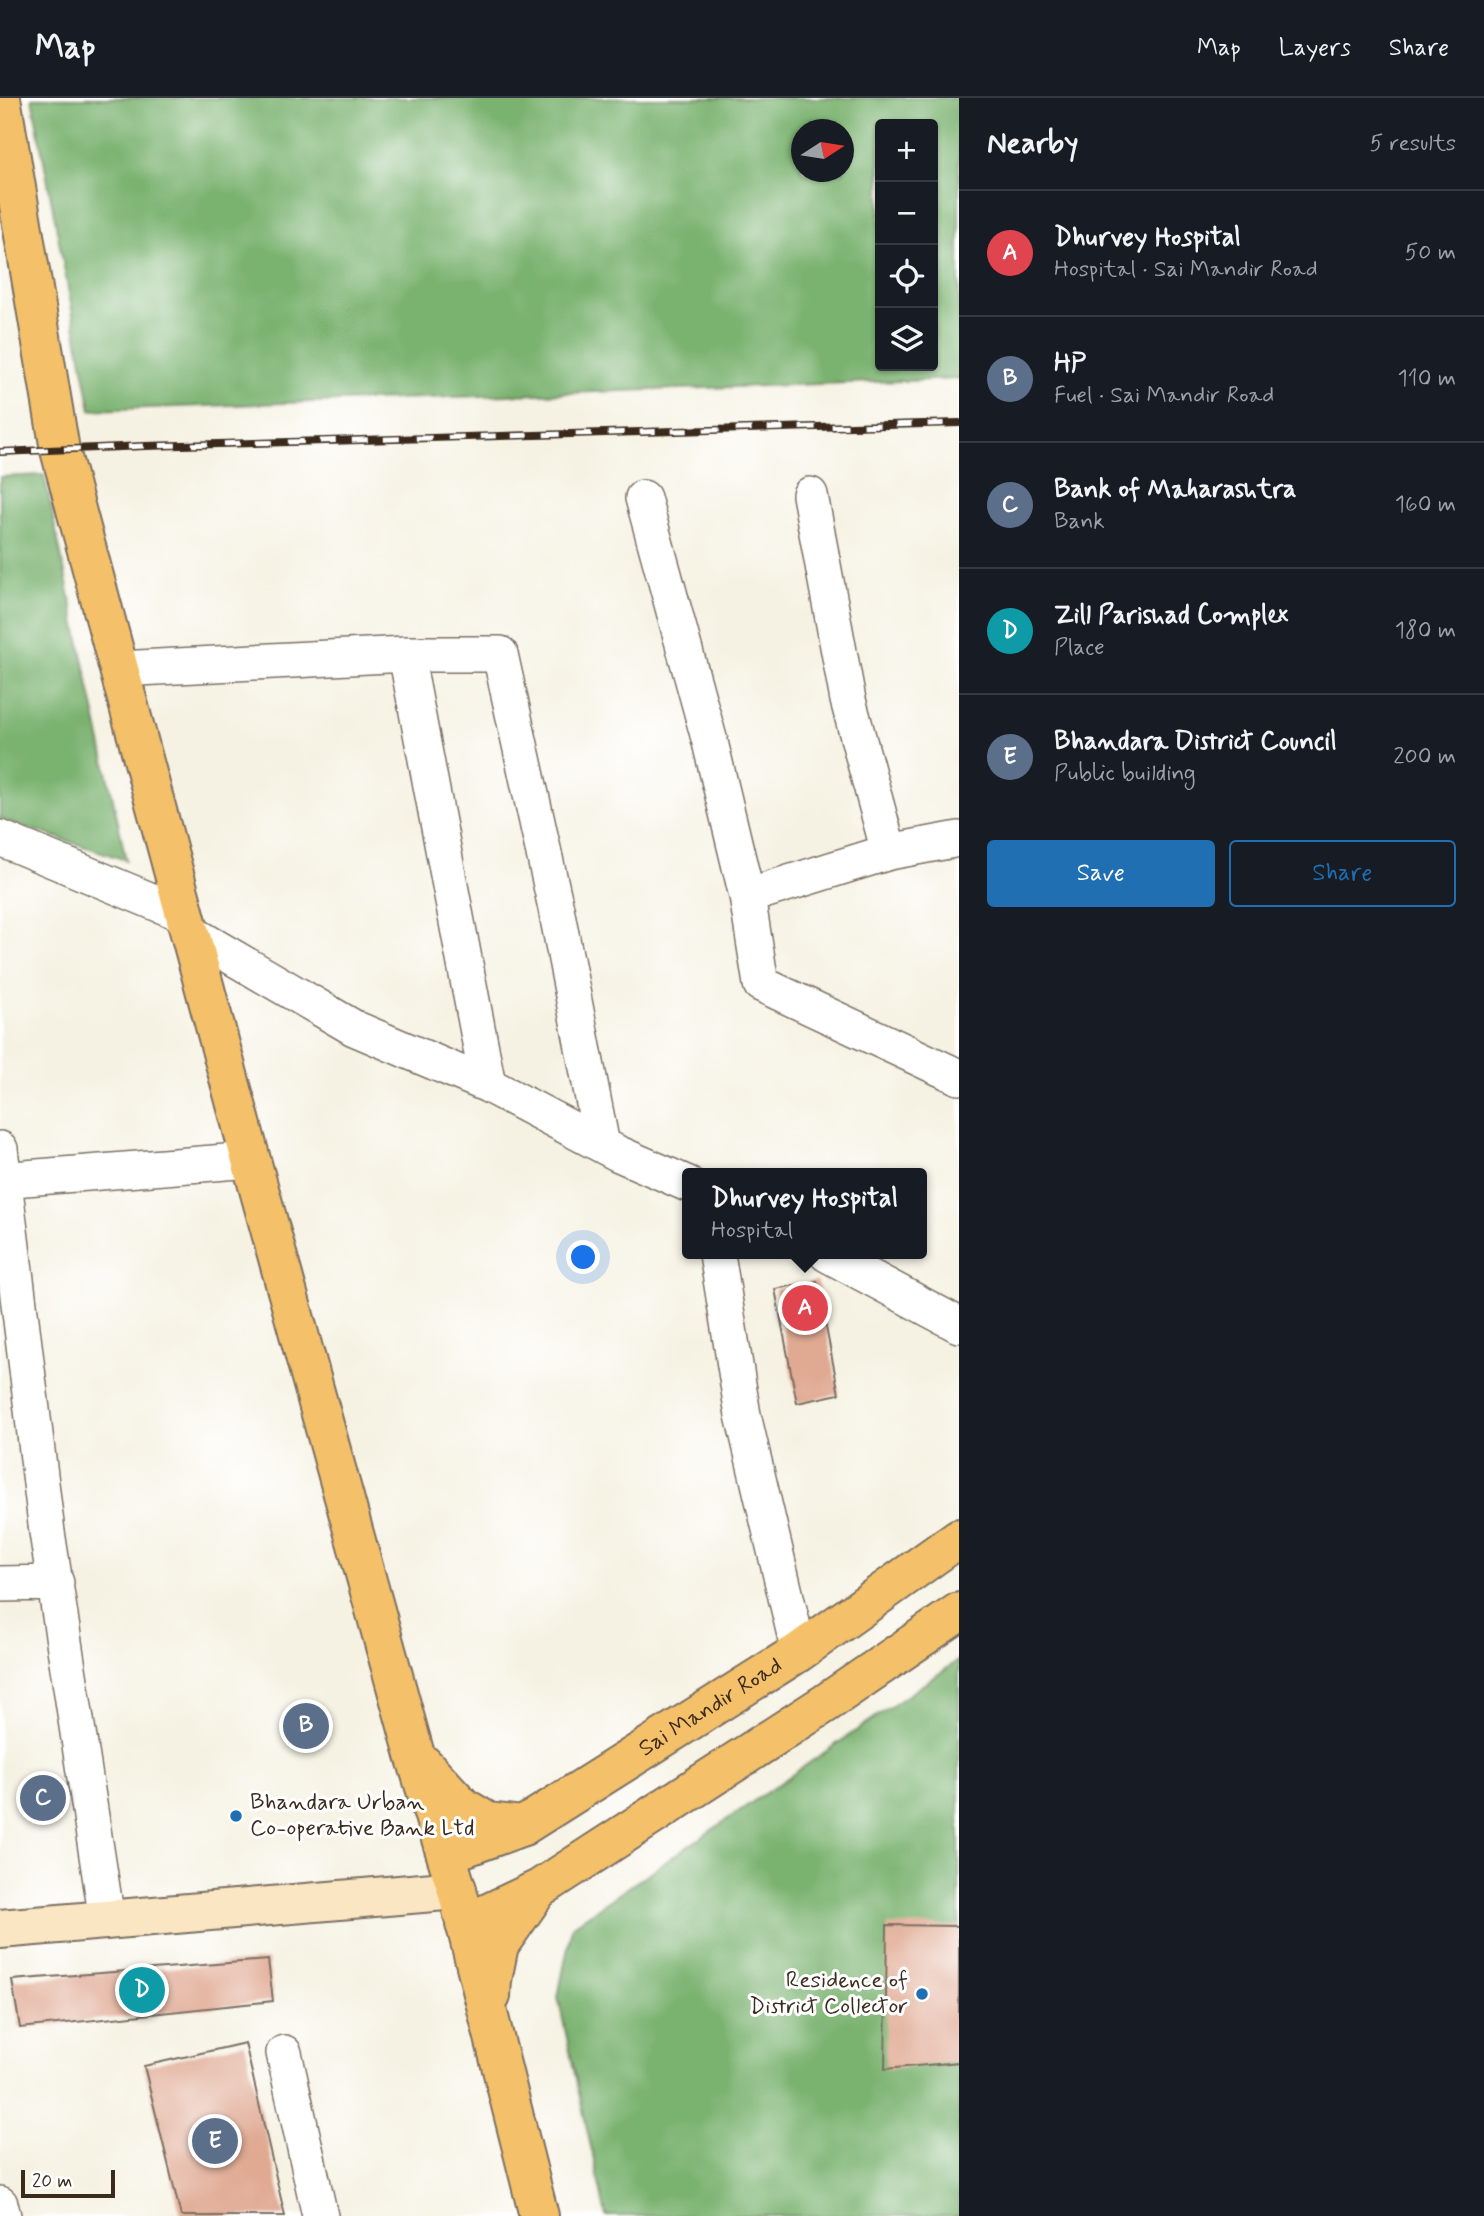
<!DOCTYPE html>
<meta charset="utf-8">
<style>
:root{--surface:#171b24;--page:#20242c;--text:#f1f3f6;--muted:#9ea1a6;--line:#363941;--accent:#1f6fb2}
body{margin:0;font-family:Mynerve,sans-serif;background:var(--page);color:var(--text)}
.controls{position:absolute;right:21px;top:21px;display:grid;overflow:hidden;border-radius:7px;box-shadow:0 2px 5px #0004}
.controls button{width:63px;height:63px;display:grid;place-items:center;padding:0;border:0;border-bottom:2px solid var(--line);background:var(--surface);color:var(--text);font:35px sans-serif}
.compass{position:absolute;left:791px;top:21px;width:63px;height:63px;border-radius:50%;background:var(--surface);box-shadow:0 2px 5px #0004;rotate:78deg}
.scale{position:absolute;left:21px;bottom:18px;width:94px;box-sizing:border-box;padding-left:7px;border:4px solid #3b2a1e;border-top:0;font-size:19px;line-height:24px;white-space:nowrap;color:#3b2a1e;-webkit-text-stroke:5px #fff;paint-order:stroke}
.you{position:absolute;left:584px;top:1160px;width:24px;height:24px;margin:-18px;border:5px solid #fff;border-radius:50%;background:#1a73e8;box-shadow:0 0 0 10px #1a73e833}
.badge{display:grid;place-items:center;width:46px;height:46px;border-radius:50%;background:var(--accent);color:#fff;font-size:23px;font-weight:700}
.pin{position:absolute;translate:-50% -50%;border:4px solid #fff;box-shadow:0 2px 7px #0006}
.popup{position:absolute;left:682px;top:1070px;width:245px;height:91px;box-sizing:border-box;display:grid;place-content:center;border-radius:7px;background:var(--surface);filter:drop-shadow(0 2px 5px #0005);font-size:23px;white-space:nowrap;color:var(--muted)}
.popup b{font-size:26px;color:var(--text)}
.popup::after{content:'';position:absolute;left:50%;top:100%;margin-left:-14px;border:14px solid transparent;border-top-color:var(--surface)}
.list{margin:0;padding:0;list-style:none}
h2{display:flex;justify-content:space-between;align-items:center;height:91px;margin:0;padding:0 28px;font-size:30px}
h2 small{font-size:23px;font-weight:400;color:var(--muted)}
.list li{display:grid;grid-template-columns:46px 1fr auto;gap:21px;align-items:center;box-sizing:border-box;height:126px;padding:0 28px;border-top:2px solid var(--line)}
.list b{display:block;font-size:26px;white-space:nowrap}
.list p{margin:0;font-size:23px;white-space:nowrap;color:var(--muted)}
.list em{font-size:23px;font-style:normal;color:var(--muted)}
.actions{display:flex;gap:14px;padding:21px 28px}
.actions a{flex:1;padding:16px 0;border:2px solid var(--accent);border-radius:7px;text-align:center;font-size:24px;color:var(--accent)}
.actions .main{background:var(--accent);color:#fff}
.icon{flex:none;width:38px;height:38px;fill:none;stroke:currentColor;stroke-width:2;stroke-linecap:round;stroke-linejoin:round}
.map{position:relative;flex:none;width:959px;height:2118px;overflow:hidden}
header{display:flex;align-items:center;gap:42px;box-sizing:border-box;height:98px;padding:0 35px;background:var(--surface);border-bottom:2px solid var(--line)}
header strong{font-size:33px}
nav{display:flex;gap:38px;margin-inline-start:auto;font-size:24px}
main{display:flex}
aside{flex:1;background:var(--surface)}
.map>svg:first-child{display:block}
.forest{fill:#7ab270;stroke:#5a6e47;stroke-width:2;fill-rule:evenodd}
.building{fill:#e0a992}
.lines{fill:none;stroke-linecap:round;stroke-linejoin:round}
.minor-casing{stroke:#7c7063;stroke-width:38}
.secondary-casing{stroke:#7c7063;stroke-width:42}
.trunk-casing{stroke:#7c7063;stroke-width:42}
.minor{stroke:#fff;stroke-width:35}
.secondary{stroke:#fbe6c3;stroke-width:38}
.trunk{stroke:#f4c16a;stroke-width:38}
.rail-casing{stroke:#3b2a1e;stroke-width:8}
.rail{stroke:#fff;stroke-width:5;stroke-dasharray:16;stroke-linecap:butt}
.poi-dot{fill:#1f6fb2;stroke:#fff;stroke-width:2.5}
.labels{text-anchor:middle;dominant-baseline:central;stroke-width:6;stroke-linejoin:round;paint-order:stroke}
.street-label{font-size:23px;fill:#3b2a1e;stroke:#fff}
.poi-label{font-size:23px;fill:#3b2a1e;stroke:#fff;text-anchor:start}
</style>
<header>
<strong>Map</strong>
<nav><a>Map</a><a>Layers</a><a>Share</a></nav>
</header>
<main>
<div class="map">
<svg width="959" height="2118" viewBox="0 0 959 2118">
<rect width="100%" height="100%" fill="#fff"/>
<filter id="ink" filterUnits="userSpaceOnUse"><feTurbulence type="fractalNoise" baseFrequency=".0143" numOctaves="2"/><feDisplacementMap in="SourceGraphic" scale="14" xChannelSelector="R" yChannelSelector="G"/><feConvolveMatrix kernelMatrix="1 2 1 2 8 2 1 2 1" color-interpolation-filters="sRGB"/></filter>
<filter id="wash" filterUnits="userSpaceOnUse"><feTurbulence type="fractalNoise" baseFrequency=".00686" numOctaves="4" result="noise"/><feDisplacementMap in="SourceGraphic" scale="28" xChannelSelector="R" yChannelSelector="G"/><feGaussianBlur stdDeviation="1.57" result="paint"/><feColorMatrix in="noise" values="0 0 0 0 0 0 0 0 0 0 0 0 0 0 0 0 0 1.4 0 .05"/><feComposite in="paint" operator="in"/></filter>
<g filter="url(#wash)">
<rect width="100%" height="100%" fill="#f6f2e3"/>
<!-- forest -->
<path class="forest" d="M32,0H959V281L91,312ZM880,26H933V268H880ZM802,32H844V74H802Z
M44,377L126,762L0,721V379Z
M959,1562V2118H606L558,1899L572,1828Z"/>
<g id="blocks">
<!-- building -->
<path class="building" d="M817,1183L839,1296L797,1305L775,1191Z
M887,1827L959,1828V1964L885,1971Z
M268,1862L273,1903L20,1930L12,1882Z
M245,1945L285,2118H181L144,1968Z"/>
</g>
</g>
<g filter="url(#ink)">
<use href="#blocks" fill-opacity="0" stroke="#7c7063" stroke-width="2"/>
<g class="lines">
<!-- minor casing -->
<g class="minor-casing">
<path id="minor" d="M810,397L848,602L889,754
M643,400L710,644L747,798L761,886L959,979
M406,556H500L556,810L602,1047
M119,571L406,556L488,987
M0,740L183,816
M747,798L889,754L959,741
M188,833L354,930L488,987L617,1055L688,1086
M0,1051L47,1434L107,1822
M0,1082L251,1062
M717,1156L743,1317L799,1554
M827,1156L959,1227
M0,1486L56,1485
M284,1955L320,2118
M0,2106L3,2118"/>
</g>
<!-- secondary casing -->
<g class="secondary-casing">
<path id="secondary" d="M0,1831L457,1792"/>
</g>
<!-- trunk casing -->
<g class="trunk-casing">
<g id="trunk">
<path d="M1,0L60,352L251,1062L415,1657L457,1792L539,2118"/>
<path d="M423,1666L463,1709L488,1724L523,1728"/>
<path id="s1" d="M447,1756L523,1728L799,1554L959,1440"/>
<path d="M465,1826L539,1791L826,1605L959,1514"/>
<path d="M491,1898L492,1882L499,1847L537,1793"/>
</g>
</g>
<!-- minor -->
<use href="#minor" class="minor"/>
<!-- secondary -->
<use href="#secondary" class="secondary"/>
<!-- trunk -->
<use href="#trunk" class="trunk"/>
<!-- rail casing -->
<g class="rail-casing">
<path id="rail" d="M0,354L145,348L959,325"/>
</g>
<!-- rail -->
<use href="#rail" class="rail"/>
</g>
</g>
<!-- markers -->
<g class="poi-dot">
<circle cx="236" cy="1718" r="7"/>
<circle cx="922" cy="1896" r="7"/>
</g>
<g class="labels">
<!-- street labels -->
<g class="street-label">
<text stroke="none"><textPath href="#s1" startOffset="303">Sai Mandir Road</textPath></text>
</g>
<!-- poi labels -->
<g class="poi-label">
<text x="250" y="1705">Bhandara Urban<tspan x="250" dy="26">Co-operative Bank Ltd</tspan></text>
<text x="908" y="1883" text-anchor="end">Residence of<tspan x="908" dy="26">District Collector</tspan></text>
</g>
</g>
</svg>
<div class="controls">
<button>+</button>
<button>−</button>
<button><svg class="icon" aria-label="locate" viewBox="0 0 24 24"><circle cx="12" cy="12" r="6"/><path d="M12 2v4M12 18v4M2 12h4M18 12h4"/></svg></button>
<button><svg class="icon" aria-label="layers" viewBox="0 0 24 24"><path d="M12 4l9 5-9 5-9-5zM3 14l9 5 9-5"/></svg></button>
</div>
<svg class="compass" viewBox="-18 -18 36 36"><path d="M0-13l5 13h-10z" fill="#e53935"/><path d="M0 13l5-13h-10z" fill="#9ea1a6"/></svg>
<div class="scale">20 m</div>
<div class="you"></div>
<div class="pin badge" style="left:805px;top:1210px;background:#e0444e">A</div>
<div class="popup"><b>Dhurvey Hospital</b>Hospital</div>
<div class="pin badge" style="left:306px;top:1628px;background:#5c6f8a">B</div>
<div class="pin badge" style="left:43px;top:1700px;background:#5c6f8a">C</div>
<div class="pin badge" style="left:142px;top:1892px;background:#0f9aa8">D</div>
<div class="pin badge" style="left:215px;top:2043px;background:#5c6f8a">E</div>
</div>
<aside>
<h2>Nearby<small>5 results</small></h2>
<ul class="list">
<li><span class="badge" style="background:#e0444e">A</span><div><b>Dhurvey Hospital</b><p>Hospital · Sai Mandir Road</p></div><em>50 m</em></li>
<li><span class="badge" style="background:#5c6f8a">B</span><div><b>HP</b><p>Fuel · Sai Mandir Road</p></div><em>110 m</em></li>
<li><span class="badge" style="background:#5c6f8a">C</span><div><b>Bank of Maharashtra</b><p>Bank</p></div><em>160 m</em></li>
<li><span class="badge" style="background:#0f9aa8">D</span><div><b>Zill Parishad Complex</b><p>Place</p></div><em>180 m</em></li>
<li><span class="badge" style="background:#5c6f8a">E</span><div><b>Bhandara District Council</b><p>Public building</p></div><em>200 m</em></li>
</ul>
<div class="actions"><a class="main">Save</a><a>Share</a></div>
</aside>
</main>
